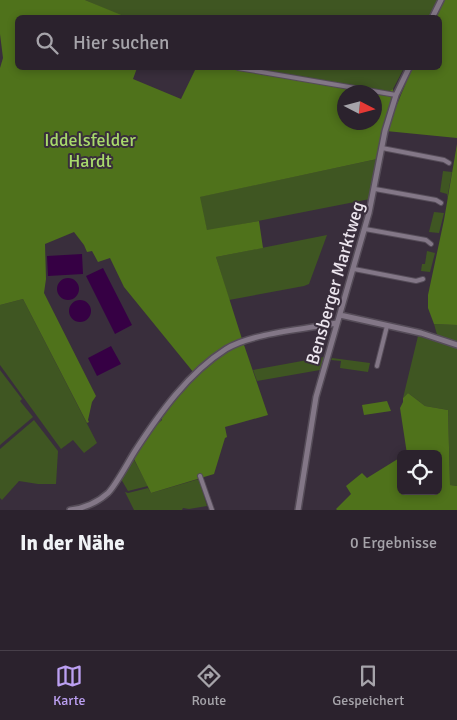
<!DOCTYPE html>
<html lang="de">
<meta charset="utf-8">
<style>
:root{--surface:#2b222d;--page:#372f39;--text:#f1f3f6;--muted:#a6a4aa;--line:#473f49;--accent:#bca0f2}
body{margin:0;font-family:Signika,sans-serif;background:var(--page);color:var(--text)}
.controls{position:absolute;right:15px;bottom:15px;display:grid;overflow:hidden;border-radius:8px;box-shadow:0 2px 8px #0003}
.controls button{width:45px;height:45px;display:grid;place-items:center;padding:0;border:0;border-bottom:1px solid var(--line);background:var(--surface);color:var(--text);font:25px sans-serif}
.compass{position:absolute;left:337px;top:85px;width:45px;height:45px;border-radius:50%;background:var(--surface);box-shadow:0 2px 8px #0003;rotate:96deg}
.list{margin:0;padding:0;list-style:none}
h2{display:flex;justify-content:space-between;align-items:center;height:65px;margin:0;padding:0 20px;font-size:21px}
h2 small{font-size:16px;font-weight:400;color:var(--muted)}
.icon{flex:none;width:28px;height:28px;fill:none;stroke:currentColor;stroke-width:2;stroke-linecap:round;stroke-linejoin:round}
.map{position:relative;flex:none;width:457px;height:510px;overflow:hidden}
.search{position:absolute;background:var(--surface);box-shadow:0 2px 8px #0003;left:15px;right:15px;top:15px;height:55px;display:flex;align-items:center;gap:12px;box-sizing:border-box;padding:0 18px;border-radius:8px;color:var(--muted);font-size:19px}
.sheet{height:140px;background:var(--surface)}
nav{display:flex;justify-content:space-around;align-items:center;box-sizing:border-box;height:70px;border-top:1px solid var(--line);background:var(--surface);font-size:14px;color:var(--muted)}
nav a{display:grid;justify-items:center;gap:2px}
nav .on{color:var(--accent)}
.map>svg:first-child{display:block}
.green{fill:#3f5622}
.forest{fill:#4f721b;fill-rule:evenodd}
.water{fill:#360044}
.lines{fill:none;stroke-linecap:round;stroke-linejoin:round}
.street-casing{stroke:#554c58;stroke-width:6}
.secondary-casing{stroke:#554c58;stroke-width:8}
.street{stroke:#837787;stroke-width:4}
.secondary{stroke:#837787;stroke-width:5}
.labels{text-anchor:middle;dominant-baseline:central;stroke-width:4;stroke-linejoin:round;paint-order:stroke}
.park-label{font-size:18px;fill:#a8da6c;stroke:#392e3c}
.street-label{font-size:18px;fill:#ece5ee;stroke:#392e3c}
</style>
<div class="map">
<svg width="457" height="510" viewBox="0 0 457 510">
<rect width="100%" height="100%" fill="#392e3c"/>
<!-- green -->
<path class="green" d="M85,0H438L429,18H126Z
M250,68H404L393,89L387,92Z
M377,159L370,199L207,231L199,197Z
M443,171L452,172L447,199V194L440,192Z
M434,212L444,213L439,233L429,232Z
M327,235L309,284L304,286L229,300L216,257Z
M427,251L435,253L430,272L421,271L422,264H425Z
M23,299L97,443L84,453L73,440L61,449L0,365V305Z
M434,324L457,325V343L438,338Z
M418,336L457,348V486L450,485L448,410L425,406L408,393L403,398Z
M324,357L320,370L257,381L253,370Z
M332,358L370,363L368,372L340,368L341,361L331,360Z
M0,370L22,399L20,401L33,417L0,445Z
M34,420L58,451L56,484H38L19,481L2,500L0,498V449Z
M134,460L148,486L128,491L121,479Z
M199,479L207,506L189,509L183,508L182,510H134L125,492L128,493L148,488L151,493Z"/>
<!-- forest -->
<path class="forest" d="M0,0H85L126,17L18,18V68H137L133,79L181,99L196,68H250L387,92L393,89L394,96L377,159L200,197L207,230L259,221L263,248L216,257L242,339L230,345L194,373L124,287L110,258L98,262L92,251L87,252L84,245L74,232L45,244L46,279L44,293L96,396L92,402L88,420L89,422L87,423L23,299L0,305V68L3,58L0,34ZM344,92H374V122H344Z
M444,0H457V138L386,131L412,68H440V18L434,17Z
M457,144V325L434,324L428,308V295L444,220Z
M243,342L268,415L225,427L227,437L225,438L214,474L151,493L134,459C141,444 149,430 162,420V415L196,376L220,355Z
M408,393L425,406L448,410L450,485L457,486V510H337L336,509L351,494L346,486L362,473L367,478L401,457V491H438V454H407L400,408L403,402V398Z
M387,401L391,411L364,415L362,405Z"/>
<!-- water -->
<path class="water" d="M82,254L83,274L48,276L47,256Z
M103,268L132,325L115,334L86,276Z
M57 289a11 11 0 1 1 22 0a11 11 0 1 1-22 0Z
M69 311a11 11 0 1 1 22 0a11 11 0 1 1-22 0Z
M111,346L121,364L97,376L88,358Z"/>
<g class="lines">
<!-- street casing -->
<g class="street-casing">
<path id="street" d="M238,68L396,95
M382,148L444,160L449,163
M375,189L436,200L441,203
M365,229L426,240L431,244
M354,269L416,281L423,279
M377,366L387,326
M200,476L212,510"/>
</g>
<!-- secondary casing -->
<g class="secondary-casing">
<path id="secondary" d="M432,18L441,0
M340,315L421,333L457,345
M70,510C85,508 97,503 108,493C116,485 128,462 135,451C159,414 188,373 226,349C252,333 306,329 337,323
M298,510L316,397L369,213L385,131L396,95L409,68"/>
</g>
<!-- street -->
<use href="#street" class="street"/>
<!-- secondary -->
<use href="#secondary" class="secondary"/>
</g>
<g class="labels">
<!-- park labels -->
<g class="park-label">
<text x="90" y="140">Iddelsfelder<tspan x="90" dy="21">Hardt</tspan></text>
</g>
<!-- street labels -->
<g class="street-label">
<text transform="translate(335 283) rotate(-74)">Bensberger Marktweg</text>
</g>
</g>
</svg>
<div class="controls">
<button><svg class="icon" aria-label="locate" viewBox="0 0 24 24"><circle cx="12" cy="12" r="6"/><path d="M12 2v4M12 18v4M2 12h4M18 12h4"/></svg></button>
</div>
<svg class="compass" viewBox="-18 -18 36 36"><path d="M0-13l5 13h-10z" fill="#e53935"/><path d="M0 13l5-13h-10z" fill="#a6a4aa"/></svg>
<div class="search"><svg class="icon" aria-label="search" viewBox="0 0 24 24"><circle cx="10" cy="10" r="6"/><path d="M15 15l6 6"/></svg>Hier suchen</div>
</div>
<section class="sheet">
<h2>In der Nähe<small>0 Ergebnisse</small></h2>
<ul class="list">
</ul>
</section>
<nav>
<a class="on"><svg class="icon" aria-label="map" viewBox="0 0 24 24"><path d="M3 6l6-2 6 2 6-2v14l-6 2-6-2-6 2zM9 4v14M15 6v14"/></svg>Karte</a>
<a><svg class="icon" aria-label="directions" viewBox="0 0 24 24"><path d="M12 3l9 9-9 9-9-9zM9 14v-3h6M13 9l2 2-2 2"/></svg>Route</a>
<a><svg class="icon" aria-label="saved" viewBox="0 0 24 24"><path d="M7 4h10v16l-5-4-5 4z"/></svg>Gespeichert</a>
</nav>
